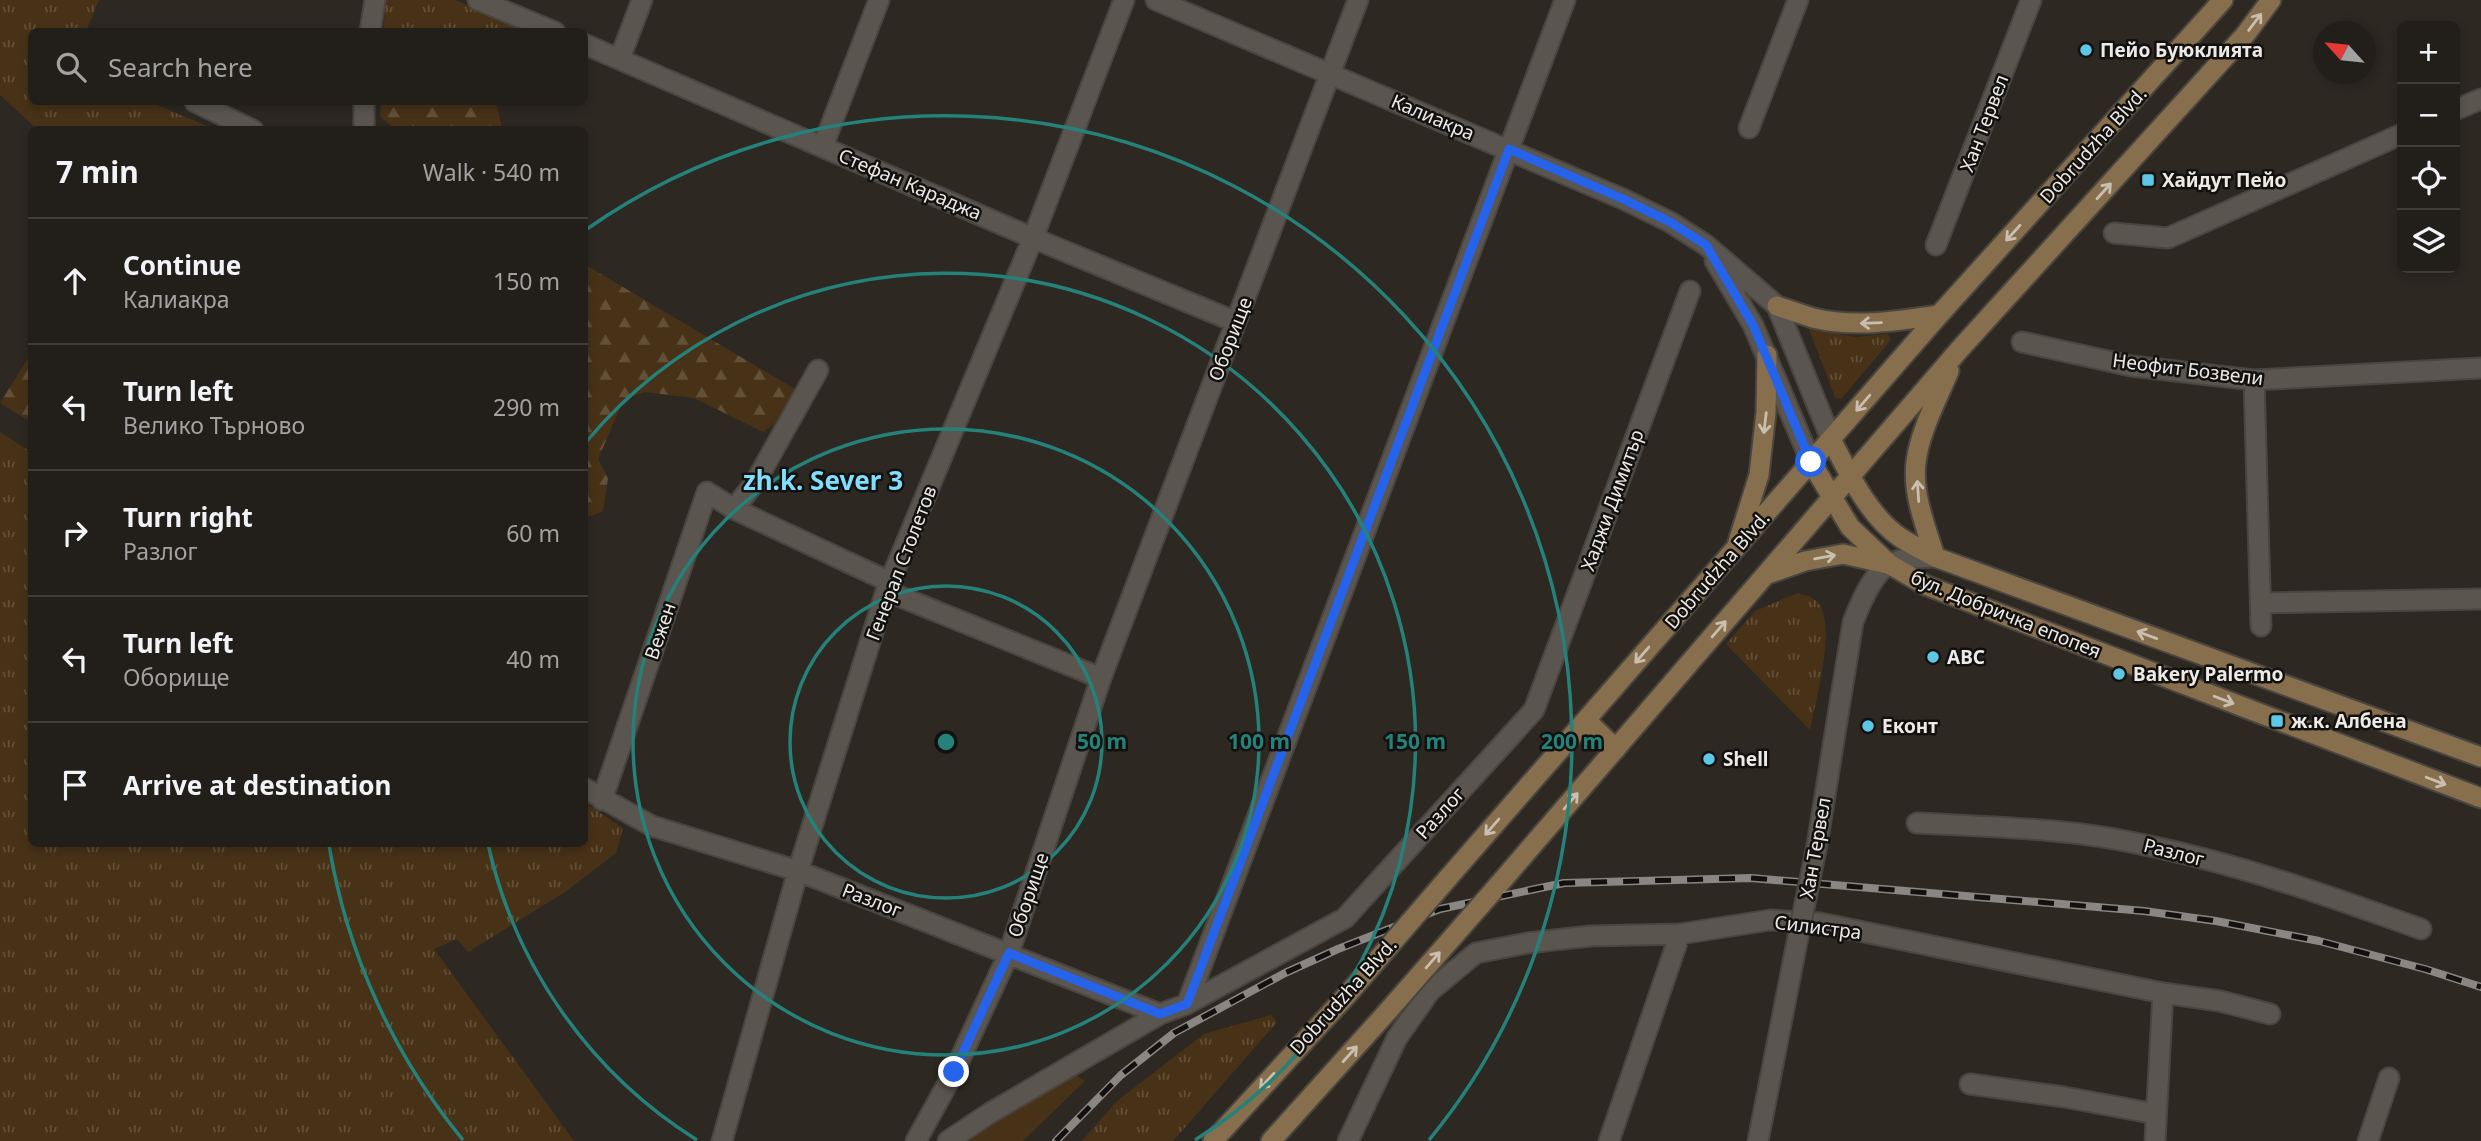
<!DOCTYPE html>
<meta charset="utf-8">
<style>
:root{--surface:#221e1a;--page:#2e2b27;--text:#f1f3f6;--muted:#a2a2a2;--line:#3f3c39}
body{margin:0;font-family:"Noto Sans",sans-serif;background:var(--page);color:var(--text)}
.controls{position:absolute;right:21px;top:21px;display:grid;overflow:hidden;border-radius:10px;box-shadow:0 4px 10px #0003}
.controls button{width:63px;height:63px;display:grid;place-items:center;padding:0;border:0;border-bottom:2px solid var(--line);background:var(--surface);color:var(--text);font:35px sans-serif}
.compass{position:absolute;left:2313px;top:21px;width:63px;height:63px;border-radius:50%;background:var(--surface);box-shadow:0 4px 10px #0003;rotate:297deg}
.stop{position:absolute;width:21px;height:21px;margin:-16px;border:5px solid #2563eb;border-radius:50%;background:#fff}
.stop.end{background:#2563eb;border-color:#fff;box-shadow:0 2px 7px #0008}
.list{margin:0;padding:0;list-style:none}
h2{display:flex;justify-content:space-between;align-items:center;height:91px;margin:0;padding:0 28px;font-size:30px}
h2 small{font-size:23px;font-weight:400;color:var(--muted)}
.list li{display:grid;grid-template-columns:46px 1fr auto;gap:21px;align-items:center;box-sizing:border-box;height:126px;padding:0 28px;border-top:2px solid var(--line)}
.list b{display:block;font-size:26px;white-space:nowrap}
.list p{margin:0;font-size:23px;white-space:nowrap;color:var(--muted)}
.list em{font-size:23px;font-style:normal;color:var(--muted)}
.icon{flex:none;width:38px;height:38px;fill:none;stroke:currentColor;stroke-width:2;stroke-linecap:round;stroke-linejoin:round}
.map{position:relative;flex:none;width:2481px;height:1141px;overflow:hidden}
.search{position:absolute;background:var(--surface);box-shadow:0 4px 10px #0003;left:28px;top:28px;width:560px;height:77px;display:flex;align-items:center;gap:18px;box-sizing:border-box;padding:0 24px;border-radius:10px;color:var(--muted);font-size:26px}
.panel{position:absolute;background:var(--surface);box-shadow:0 4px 10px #0003;left:28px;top:126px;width:560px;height:721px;border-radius:10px}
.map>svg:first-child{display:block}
.grass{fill:url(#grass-tufts)}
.forest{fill:url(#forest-firs)}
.green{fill:#483217}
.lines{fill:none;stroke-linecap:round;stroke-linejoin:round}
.minor-casing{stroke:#494540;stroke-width:23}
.tertiary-casing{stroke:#494540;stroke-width:23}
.secondary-casing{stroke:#494540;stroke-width:23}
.minor{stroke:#5a554f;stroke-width:19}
.tertiary{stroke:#5a554f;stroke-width:19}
.secondary{stroke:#876e4c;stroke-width:19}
.rail-casing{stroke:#8a8681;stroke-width:8}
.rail{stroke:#13110f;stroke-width:5;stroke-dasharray:16;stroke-linecap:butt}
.minor-bridge-casing{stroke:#494540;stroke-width:23;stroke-linecap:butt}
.secondary-bridge-casing{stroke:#494540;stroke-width:23;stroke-linecap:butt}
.minor-bridge{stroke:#5a554f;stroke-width:19}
.secondary-bridge{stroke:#876e4c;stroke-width:19}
.oneway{stroke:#c9bfb0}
.route{stroke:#2563eb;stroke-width:9}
.ring{fill:none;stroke:#25827a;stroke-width:3.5}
.poi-dot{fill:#5dc7e8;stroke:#13110f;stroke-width:2.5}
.labels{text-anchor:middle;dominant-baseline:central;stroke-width:5;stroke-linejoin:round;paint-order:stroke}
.poi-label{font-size:19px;font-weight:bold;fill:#edeae6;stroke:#13110f;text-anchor:start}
.street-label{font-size:19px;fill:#edeae6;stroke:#13110f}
.district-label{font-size:26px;font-weight:bold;fill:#80dffe;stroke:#13110f}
.centre{fill:#25827a;stroke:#13110f;stroke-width:3.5}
.ring-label{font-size:21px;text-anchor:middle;font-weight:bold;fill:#25827a;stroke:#13110f;stroke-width:5;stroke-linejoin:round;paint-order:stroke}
</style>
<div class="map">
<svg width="2481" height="1141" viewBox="0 0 2481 1141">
<defs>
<pattern id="grass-tufts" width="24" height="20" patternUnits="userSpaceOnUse" patternTransform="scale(1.75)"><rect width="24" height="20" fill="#483217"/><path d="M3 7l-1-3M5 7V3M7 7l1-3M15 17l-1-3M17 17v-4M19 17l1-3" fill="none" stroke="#635039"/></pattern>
<pattern id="forest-firs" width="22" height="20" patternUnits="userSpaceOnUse" patternTransform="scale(1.75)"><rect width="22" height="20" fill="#483217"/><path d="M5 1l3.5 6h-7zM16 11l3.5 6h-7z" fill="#635039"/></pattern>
</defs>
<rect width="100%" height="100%" fill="#2d2822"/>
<!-- grass -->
<path class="grass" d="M0,0H99L86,31L32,32V102H150L214,129H37L0,95Z
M386,0H455L528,31L383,32Z
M1809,329L1856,337L1888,334L1891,340L1841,399L1835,397Z
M0,432L31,452L32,844H584L585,803L623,828L616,853L565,892L468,952L457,939L434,949L574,1141H0Z
M1798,593C1803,595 1810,596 1814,599C1840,617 1815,702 1810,730L1726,644L1755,611Z
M1271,1015L1277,1022L1173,1141H1082L1117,1101L1204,1034Z"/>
<!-- forest -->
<path class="forest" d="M381,102H485L497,106L502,129H391L392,127L380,116Z
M584,264L795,389L775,423L763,432L694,398L645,392L624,399L598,459L608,478L603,511L585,518Z
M31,354V422L0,403Z"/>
<!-- green -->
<path class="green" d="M1075,1074L1085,1081L1023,1141H966L994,1122Z"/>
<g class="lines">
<!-- minor casing -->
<g class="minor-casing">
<path id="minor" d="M478,0L555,32
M370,32L375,0
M584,44L1033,238L1236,322
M620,58L642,0
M195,102L253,130
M364,102V130
M2455,110L2481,99
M1749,128L1798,0
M823,146L879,0
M2114,233L2168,238L2402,134
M1936,245L2031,0
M2022,342L2131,366L2254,380L2481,368
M2254,380L2261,626
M734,509L756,481L818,370
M886,591L1101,678
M2261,603L2481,599
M584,788L652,826L798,871L1160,1014
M602,800L707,492L734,509L890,582
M1917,823C1991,827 2067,828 2140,844C2236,863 2329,896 2421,929
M1817,845L1853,622C1860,604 1873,572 1891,563C1905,557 1921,558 1935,557
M1187,1004L1565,0
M1970,1084L2064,1097L2156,1114
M722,1141L798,871L886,591L1033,238L1124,0
M916,1141L954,1072L1009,953L1101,678L1358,0
M948,1141L990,1113L1160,1014L1187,1004L1345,918L1534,710L1690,291
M1348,1141L1397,1038L1430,991L1476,953L1527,943L1590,936L1680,934L1770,920L1820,923L2163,993L2220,1001L2270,1014
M1609,1141L1680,934
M1758,1141L1797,942
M2155,1141L2163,993
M2368,1141L2389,1078"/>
</g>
<!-- tertiary casing -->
<g class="tertiary-casing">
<path id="tertiary" d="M1156,0L1623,199L1670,222L1706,245L1777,306L1831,439
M1715,261L1753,325L1811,462"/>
</g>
<!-- secondary casing -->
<g class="secondary-casing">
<path id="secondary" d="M1777,306C1789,310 1801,314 1813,318C1854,328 1897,321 1939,315
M1831,439C1848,472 1869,517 1901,538C1912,545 1924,551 1935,557L2481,757
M1811,462L1850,527L1889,564L1925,585L2481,798
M1738,542L1759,475L1766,412L1767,355
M1935,557C1926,527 1912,494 1916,462C1920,431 1937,400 1949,371
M1768,574L1805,561L1843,554L1888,564
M1586,720L1616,749
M1448,878L1939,315L2223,0
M1494,890L1959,350L2245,35L2271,0
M1213,1141L1347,995
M1271,1141L1388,1011"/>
</g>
<!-- minor -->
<use href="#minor" class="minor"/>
<!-- tertiary -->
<use href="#tertiary" class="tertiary"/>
<!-- secondary -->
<use href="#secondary" class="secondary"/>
<!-- rail casing -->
<g class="rail-casing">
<path id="rail" d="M1056,1141L1121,1075L1174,1033L1285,973L1338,949L1440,909L1564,883L1751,878L2144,911L2216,921L2319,941L2425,969L2481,987"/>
</g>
<!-- rail -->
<use href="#rail" class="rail"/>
<!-- minor-bridge casing -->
<g class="minor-bridge-casing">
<path id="minor-bridge" d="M1797,942L1817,845"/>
</g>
<!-- secondary-bridge casing -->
<g class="secondary-bridge-casing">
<path id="secondary-bridge" d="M1347,995L1448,878
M1388,1011L1494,890"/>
</g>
<!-- minor-bridge -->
<use href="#minor-bridge" class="minor-bridge"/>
<!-- secondary-bridge -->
<use href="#secondary-bridge" class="secondary-bridge"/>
</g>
<!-- one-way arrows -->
<defs><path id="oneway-shaft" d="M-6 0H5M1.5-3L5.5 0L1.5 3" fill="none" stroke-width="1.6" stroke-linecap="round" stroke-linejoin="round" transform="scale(1.75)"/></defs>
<g class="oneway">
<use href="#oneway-shaft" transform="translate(2255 22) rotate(-53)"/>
<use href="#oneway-shaft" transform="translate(2104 191) rotate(-48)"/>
<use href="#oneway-shaft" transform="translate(2013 233) rotate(132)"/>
<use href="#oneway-shaft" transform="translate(1871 323) rotate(178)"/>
<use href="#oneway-shaft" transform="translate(1863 403) rotate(131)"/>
<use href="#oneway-shaft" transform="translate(1765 423) rotate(97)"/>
<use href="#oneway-shaft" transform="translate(1918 491) rotate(-94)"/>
<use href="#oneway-shaft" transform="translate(1825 557) rotate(-10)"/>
<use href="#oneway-shaft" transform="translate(1719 629) rotate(-49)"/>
<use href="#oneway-shaft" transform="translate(2147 635) rotate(-160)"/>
<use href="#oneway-shaft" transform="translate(1642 655) rotate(131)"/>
<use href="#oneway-shaft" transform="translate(2224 700) rotate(21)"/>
<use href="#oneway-shaft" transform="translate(2436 781) rotate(21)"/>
<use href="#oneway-shaft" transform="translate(1571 801) rotate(-49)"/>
<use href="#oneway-shaft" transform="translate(1492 827) rotate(131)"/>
<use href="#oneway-shaft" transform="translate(1433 960) rotate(-49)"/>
<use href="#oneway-shaft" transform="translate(1350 1054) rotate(-48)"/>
<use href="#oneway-shaft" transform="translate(1267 1081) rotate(132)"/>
</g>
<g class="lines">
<!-- route -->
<path class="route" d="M954,1072L1009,953L1160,1014L1187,1004L1509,149L1623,199L1670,222L1706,245L1753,325L1811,462"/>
</g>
<!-- distance rings -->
<g class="ring">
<circle cx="946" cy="742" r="156"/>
<circle cx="946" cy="742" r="313"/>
<path d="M697 1140A469 469 0 0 1 488 844M587 441A469 469 0 1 1 1195 1140"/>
<path d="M463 1140A626 626 0 0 1 329 845M587 229A626 626 0 0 1 1429 1140"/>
</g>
<!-- markers -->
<g class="poi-dot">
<circle cx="2086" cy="50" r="7"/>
<rect x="2141" y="173" width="14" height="14" rx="3.5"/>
<circle cx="1933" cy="657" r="7"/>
<circle cx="2119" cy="674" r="7"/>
<rect x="2270" y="714" width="14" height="14" rx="3.5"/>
<circle cx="1868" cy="726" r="7"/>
<circle cx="1709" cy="759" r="7"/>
</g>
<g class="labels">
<!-- poi labels -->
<g class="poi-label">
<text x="2100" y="50">Пейо Буюклията</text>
<text x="2162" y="180">Хайдут Пейо</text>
<text x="1947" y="657">ABC</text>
<text x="2133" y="674">Bakery Palermo</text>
<text x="2291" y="721">ж.к. Албена</text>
<text x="1882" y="726">Еконт</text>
<text x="1723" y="759">Shell</text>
</g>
<!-- street labels -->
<g class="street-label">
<text transform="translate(1433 117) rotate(23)">Калиакра</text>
<text transform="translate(1984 123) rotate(-69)">Хан Тервел</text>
<text transform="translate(2093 145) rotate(-48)">Dobrudzha Blvd.</text>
<text transform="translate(910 184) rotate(23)">Стефан Караджа</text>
<text transform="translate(1230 339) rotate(-69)">Оборище</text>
<text transform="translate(2188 369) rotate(7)">Неофит Бозвели</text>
<text transform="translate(1612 500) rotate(-70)">Хаджи Димитър</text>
<text transform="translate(901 563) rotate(-69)">Генерал Столетов</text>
<text transform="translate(1717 570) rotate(-49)">Dobrudzha Blvd.</text>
<text transform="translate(2006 614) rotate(22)">бул. Добричка епопея</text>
<text transform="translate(660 631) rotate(-71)">Вежен</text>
<text transform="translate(1440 813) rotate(-48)">Разлог</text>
<text transform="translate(1815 848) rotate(-80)">Хан Тервел</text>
<text transform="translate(2174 852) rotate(14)">Разлог</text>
<text transform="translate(1028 895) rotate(-71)">Оборище</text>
<text transform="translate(872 900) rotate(21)">Разлог</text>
<text transform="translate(1818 927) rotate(7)">Силистра</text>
<text transform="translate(1343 996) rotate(-48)">Dobrudzha Blvd.</text>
</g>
<!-- district labels -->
<g class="district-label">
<text x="823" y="480">zh.k. Sever 3</text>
</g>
</g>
<circle cx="946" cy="742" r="10" class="centre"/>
<g class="ring-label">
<text x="1102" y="749">50 m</text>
<text x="1259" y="749">100 m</text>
<text x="1415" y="749">150 m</text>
<text x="1572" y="749">200 m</text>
</g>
</svg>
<div class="controls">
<button>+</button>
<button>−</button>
<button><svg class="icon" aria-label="locate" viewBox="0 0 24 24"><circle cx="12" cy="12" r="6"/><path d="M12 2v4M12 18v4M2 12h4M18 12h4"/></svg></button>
<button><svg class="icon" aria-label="layers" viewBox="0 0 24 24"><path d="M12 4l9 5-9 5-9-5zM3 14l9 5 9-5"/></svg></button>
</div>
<svg class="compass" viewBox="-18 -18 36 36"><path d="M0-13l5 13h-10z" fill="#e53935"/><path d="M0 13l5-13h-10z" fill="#a2a2a2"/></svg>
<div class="stop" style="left:1811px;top:462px"></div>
<div class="stop end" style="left:954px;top:1072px"></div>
<div class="search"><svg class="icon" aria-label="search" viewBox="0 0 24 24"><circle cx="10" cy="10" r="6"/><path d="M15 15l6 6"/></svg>Search here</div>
<section class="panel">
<h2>7 min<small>Walk · 540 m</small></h2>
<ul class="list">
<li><svg class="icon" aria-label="ahead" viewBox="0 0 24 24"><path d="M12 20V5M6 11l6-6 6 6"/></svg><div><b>Continue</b><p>Калиакра</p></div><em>150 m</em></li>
<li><svg class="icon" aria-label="left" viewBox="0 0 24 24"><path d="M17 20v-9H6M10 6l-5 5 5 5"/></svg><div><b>Turn left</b><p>Велико Търново</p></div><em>290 m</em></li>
<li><svg class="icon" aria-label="right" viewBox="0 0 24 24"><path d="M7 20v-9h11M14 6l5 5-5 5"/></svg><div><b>Turn right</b><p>Разлог</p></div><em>60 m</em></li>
<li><svg class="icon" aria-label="left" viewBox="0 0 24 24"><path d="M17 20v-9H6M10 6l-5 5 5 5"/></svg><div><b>Turn left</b><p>Оборище</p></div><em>40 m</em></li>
<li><svg class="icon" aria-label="arrive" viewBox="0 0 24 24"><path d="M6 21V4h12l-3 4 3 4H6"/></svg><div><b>Arrive at destination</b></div></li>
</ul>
</section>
</div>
